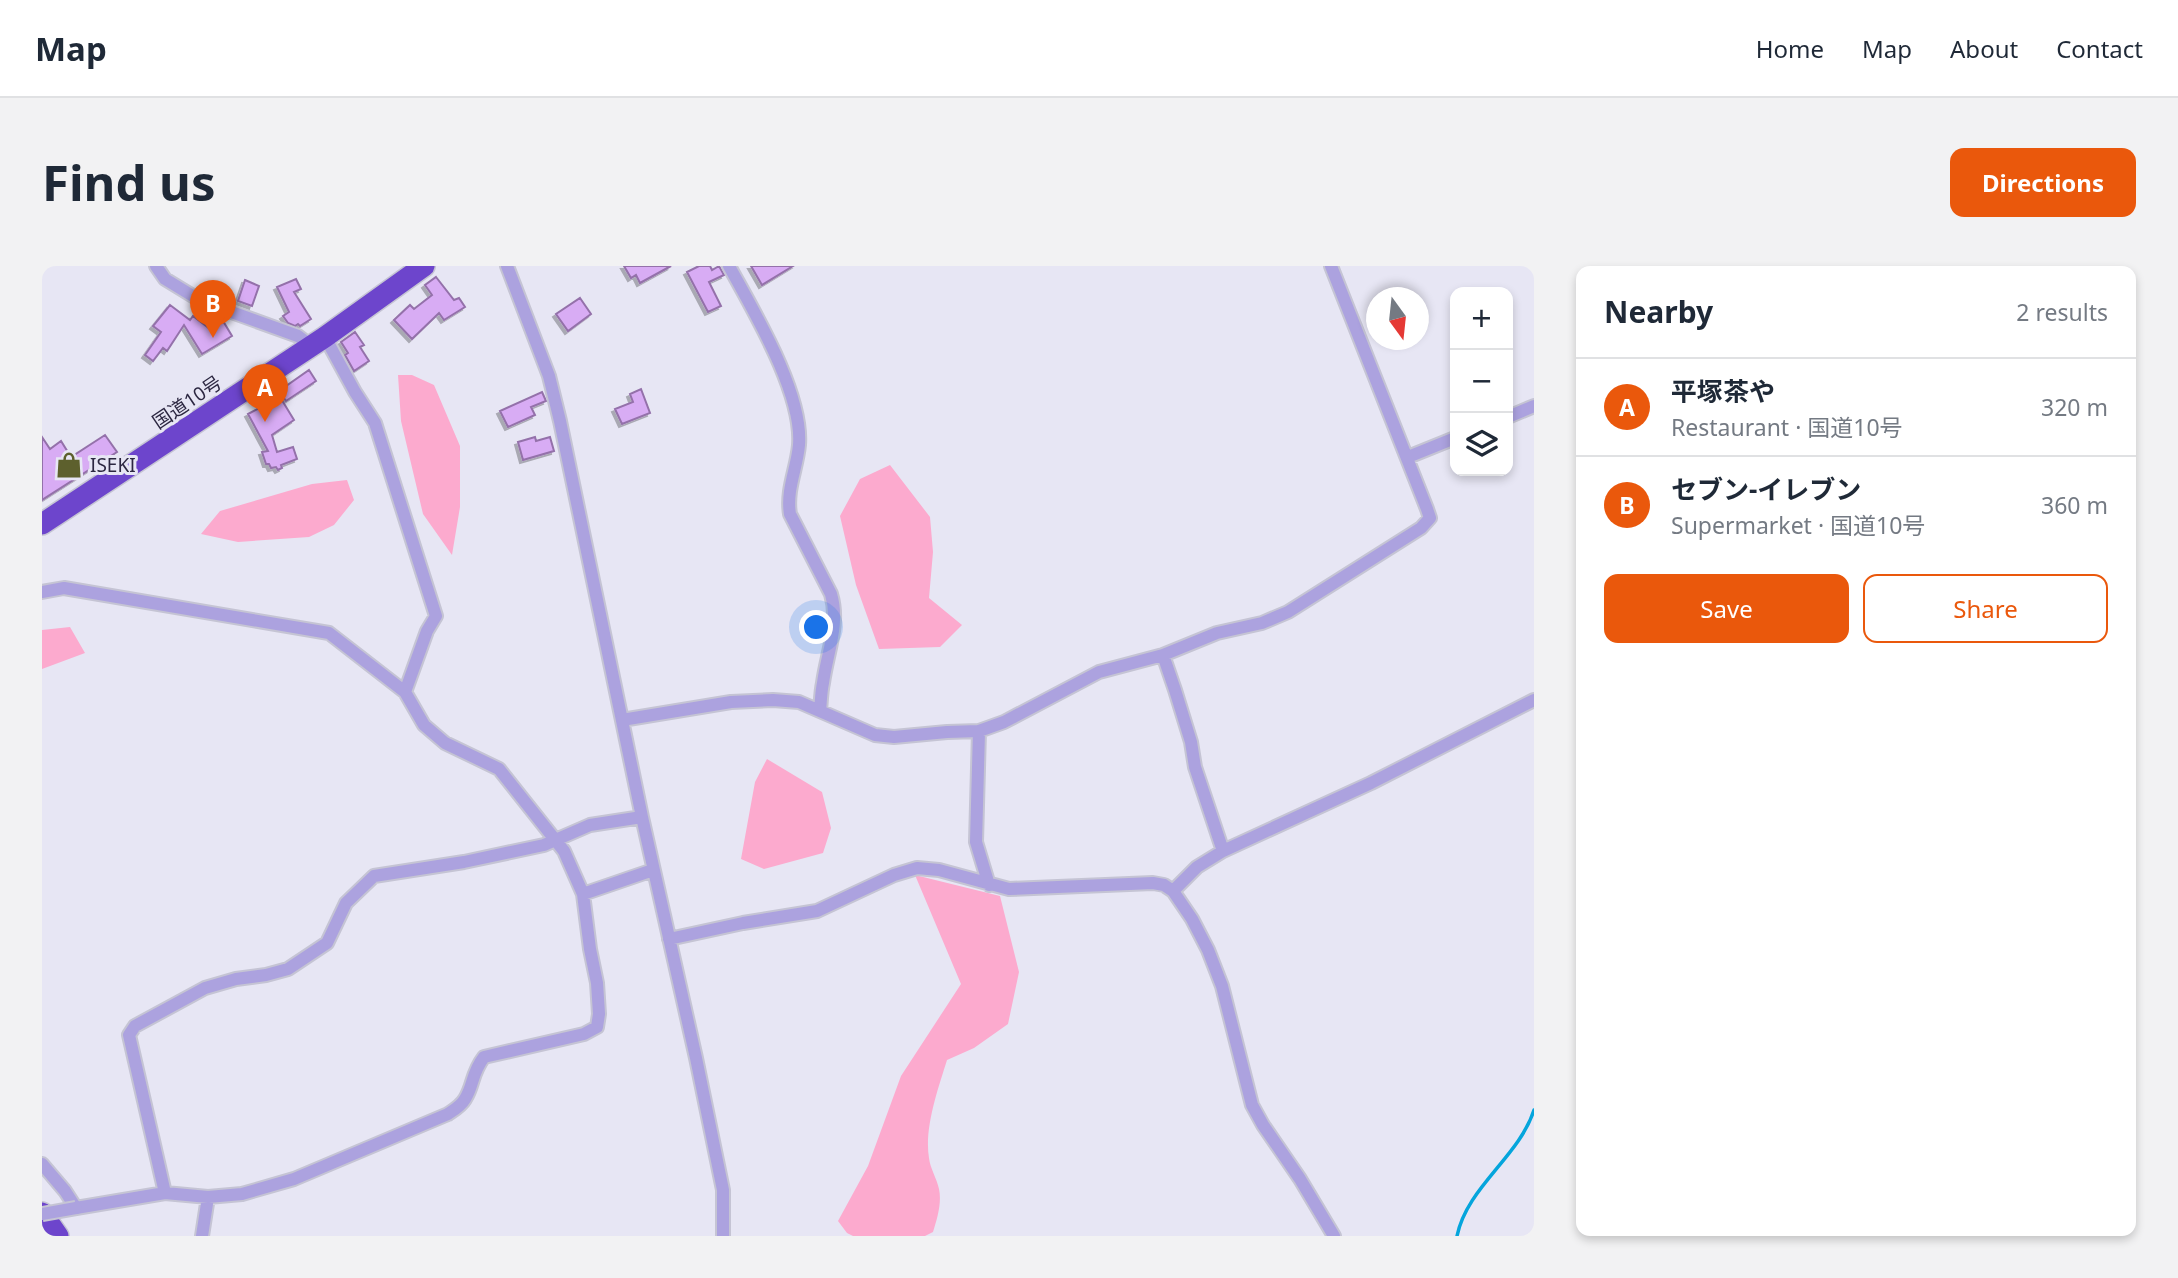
<!DOCTYPE html>
<meta charset="utf-8">
<style>
:root{--surface:#fff;--page:#f2f2f3;--text:#1f2937;--muted:#747a83;--line:#e0e1e3;--accent:#ea580c}
body{margin:0;font-family:"Noto Sans","Noto Sans JP",sans-serif;background:var(--page);color:var(--text)}
.controls{position:absolute;right:21px;top:21px;display:grid;overflow:hidden;border-radius:14px;box-shadow:0 4px 10px #0003}
.controls button{width:63px;height:63px;display:grid;place-items:center;padding:0;border:0;border-bottom:2px solid var(--line);background:var(--surface);color:var(--text);font:35px sans-serif}
.compass{position:absolute;left:1324px;top:21px;width:63px;height:63px;border-radius:50%;background:var(--surface);box-shadow:0 4px 10px #0003;rotate:165deg}
.you{position:absolute;left:775px;top:362px;width:24px;height:24px;margin:-18px;border:5px solid #fff;border-radius:50%;background:#1a73e8;box-shadow:0 0 0 10px #1a73e833}
.badge{display:grid;place-items:center;width:46px;height:46px;border-radius:50%;background:var(--accent);color:#fff;font-size:23px;font-weight:700}
.pin{position:absolute;translate:-50% -58px;filter:drop-shadow(0 2px 4px #0008)}
.pin::after{content:'';position:absolute;top:37px;width:24px;height:21px;background:inherit;clip-path:polygon(0 0,100% 0,50% 100%)}
.list{margin:0;padding:0;list-style:none}
h2{display:flex;justify-content:space-between;align-items:center;height:91px;margin:0;padding:0 28px;font-size:30px}
h2 small{font-size:23px;font-weight:400;color:var(--muted)}
.list li{display:grid;grid-template-columns:46px 1fr auto;gap:21px;align-items:center;box-sizing:border-box;height:98px;padding:0 28px;border-top:2px solid var(--line)}
.list b{display:block;font-size:26px;white-space:nowrap}
.list p{margin:0;font-size:23px;white-space:nowrap;color:var(--muted)}
.list em{font-size:23px;font-style:normal;color:var(--muted)}
.actions{display:flex;gap:14px;padding:21px 28px}
.actions a{flex:1;padding:16px 0;border:2px solid var(--accent);border-radius:14px;text-align:center;font-size:24px;color:var(--accent)}
.actions .main{background:var(--accent);color:#fff}
.icon{flex:none;width:38px;height:38px;fill:none;stroke:currentColor;stroke-width:2;stroke-linecap:round;stroke-linejoin:round}
.map{position:relative;flex:none;width:1492px;height:970px;overflow:hidden;border-radius:14px}
header{display:flex;align-items:center;gap:42px;box-sizing:border-box;height:98px;padding:0 35px;background:var(--surface);border-bottom:2px solid var(--line)}
header strong{font-size:33px}
nav{display:flex;gap:38px;margin-inline-start:auto;font-size:24px}
.intro{display:flex;align-items:center;justify-content:space-between;box-sizing:border-box;height:168px;padding:0 42px}
h1{margin:0;font-size:49px}
.button{padding:18px 32px;border-radius:14px;background:var(--accent);color:#fff;font-size:24px;font-weight:700}
main{display:flex;gap:42px;padding:0 42px}
aside{flex:1;background:var(--surface);border-radius:14px;box-shadow:0 4px 10px #0003}
.map>svg:first-child{display:block}
.green{fill:#fcaace}
.lines{fill:none;stroke-linecap:round;stroke-linejoin:round}
.stream{stroke:#05a5dc;stroke-width:3.5}
.building{fill:#d8acf4;stroke:#9471aa;stroke-width:2;filter:url(#shadow)}
.street-casing{stroke:#c5c4d4;stroke-width:16}
.highway-casing{stroke:#c5c4d4;stroke-width:24}
.street{stroke:#aca2df;stroke-width:12}
.highway{stroke:#6d45cc;stroke-width:21}
.street-bridge-casing{stroke:#c5c4d4;stroke-width:16;stroke-linecap:butt}
.street-bridge{stroke:#aca2df;stroke-width:12}
.labels{text-anchor:middle;dominant-baseline:central;stroke-width:6;stroke-linejoin:round;paint-order:stroke}
.street-label{font-size:19px;fill:#2c2741;stroke:#e7e6f4}
.poi-label{font-size:19px;fill:#2c2741;stroke:#e7e6f4;text-anchor:start}
</style>
<header>
<strong>Map</strong>
<nav><a>Home</a><a>Map</a><a>About</a><a>Contact</a></nav>
</header>
<div class="intro"><h1>Find us</h1><a class="button">Directions</a></div>
<main>
<div class="map">
<svg width="1492" height="970" viewBox="0 0 1492 970">
<defs>
<filter id="shadow"><feDropShadow dx="-3" dy="3" stdDeviation="0" flood-color="#0004"/></filter>
</defs>
<rect width="100%" height="100%" fill="#e7e6f4"/>
<!-- green -->
<path class="green" d="M356,109H370L392,119L418,180V241L410,289L381,248L359,155Z
M848,199L888,251L891,286L887,332L920,359L898,381L837,383L814,319L798,250L818,213Z
M305,214L312,234L292,259L267,271L196,276L159,268L178,245L270,218Z
M28,361L43,387L0,403V364Z
M725,493L780,526L789,562L781,587L722,603L699,593L713,516Z
M873,609L958,630L977,706L966,758L932,782L905,794C896,823 882,862 887,892C888,902 895,913 897,923C900,937 895,953 891,966L883,970H811L805,967L796,955L826,900L859,810L919,718Z"/>
<g class="lines">
<!-- stream -->
<path class="stream" d="M1415,970C1425,921 1477,891 1492,844"/>
</g>
<!-- building -->
<path class="building" d="M582,0H629L598,17L594,9L589,12Z
M657,0H668L670,4L677,0L682,9L667,16L679,40L666,46L645,6Z
M709,0H751L720,19Z
M394,11L412,34L417,32L423,41L402,54L397,47L370,73L352,54L368,39L372,43L390,29L383,19Z
M254,13L259,23L252,26L269,53L258,60L256,58L253,60L246,57L241,50L247,46L235,21Z
M203,14L217,20L210,40L196,35Z
M538,32L549,48L526,65L514,48Z
M128,39L148,54L151,50L168,63L181,55L190,70L160,88L142,59L125,85L121,82L111,95L103,89L119,66L111,60Z
M313,66L322,79L318,81L327,95L312,105L303,89L306,87L299,76Z
M267,104L274,115L244,135L237,125Z
M599,123L608,147L580,158L573,143L591,136L588,128Z
M500,126L504,135L489,141L493,149L466,161L458,145Z
M238,131L252,154L230,169L235,186L251,181L255,193L239,199L240,202L236,204L234,201L229,202L227,198H224L220,186L226,185L206,148Z
M63,169L75,186L0,234V171L8,183L19,175L29,191Z
M493,171L494,175L508,171L512,185L481,194L476,176Z"/>
<g class="lines">
<!-- street casing -->
<g class="street-casing">
<path id="street" d="M114,0L123,13L159,35L256,70L269,80
M465,0L507,110L518,155L600,551L654,792L681,924V970
M687,0C712,46 761,127 757,179C755,202 744,224 748,248L789,328C798,358 785,387 781,417C779,426 779,435 778,445
M1466,151L1492,140
M1366,191L1413,172
M0,326L22,322L287,367L363,426
M1121,389L1133,424L1149,476L1153,501L1181,585
M580,454L689,436L731,434L757,436L833,469L852,471L905,466L937,465L962,456L1057,406L1121,389L1175,367L1220,357L1246,346L1379,262L1388,252L1385,243L1289,0
M937,465L934,576L947,619
M1131,625L1155,601L1181,585L1329,517L1492,434
M541,628L611,604
M627,673L701,657L775,645L852,609L875,602L897,604L967,623L1111,617L1122,619L1131,625L1150,653L1166,684L1180,720L1210,839L1221,859L1258,913L1292,970
M0,898L23,925L34,942L123,927L166,931L200,928L252,913L406,848C412,844 419,840 423,833C432,819 429,808 442,791L542,768L555,761L557,748L555,717L548,683L541,628L522,585L457,503L403,477L382,459L363,426L385,365L394,350L333,157L313,126L283,71
M123,927L87,769L93,760L163,722L194,713L224,709L246,703L285,677L304,637L332,610L422,596L502,579L548,559L600,551
M160,970L166,931"/>
</g>
<!-- highway casing -->
<g class="highway-casing">
<path id="highway" d="M0,258L283,71L382,0
M0,947L16,970"/>
</g>
<!-- street -->
<use href="#street" class="street"/>
<!-- highway -->
<use href="#highway" class="highway"/>
<!-- street-bridge casing -->
<g class="street-bridge-casing">
<path id="street-bridge" d="M0,948L34,942"/>
</g>
<!-- street-bridge -->
<use href="#street-bridge" class="street-bridge"/>
</g>
<!-- icons -->
<defs>
<g id="shop-bare" transform="scale(2.1)"><path d="M-5-2.5h2.3a2.7 3.5 0 0 1 5.4 0H5L5.5 6h-11ZM-1.5-2.5h3a1.5 2.3 0 0 0-3 0Z" fill="#5d602d" stroke="#e7e6f4" stroke-width="2.5" paint-order="stroke"/></g>
</defs>
<g fill-rule="evenodd">
<use href="#shop-bare" x="27" y="199"/>
</g>
<g class="labels">
<!-- street labels -->
<g class="street-label">
<text transform="translate(145 136) rotate(-34)">国道10号</text>
</g>
<!-- poi labels -->
<g class="poi-label">
<text x="48" y="199">ISEKI</text>
</g>
</g>
</svg>
<div class="controls">
<button>+</button>
<button>−</button>
<button><svg class="icon" aria-label="layers" viewBox="0 0 24 24"><path d="M12 4l9 5-9 5-9-5zM3 14l9 5 9-5"/></svg></button>
</div>
<svg class="compass" viewBox="-18 -18 36 36"><path d="M0-13l5 13h-10z" fill="#e53935"/><path d="M0 13l5-13h-10z" fill="#747a83"/></svg>
<div class="you"></div>
<div class="pin badge" style="left:223px;top:156px">A</div>
<div class="pin badge" style="left:171px;top:72px">B</div>
</div>
<aside>
<h2>Nearby<small>2 results</small></h2>
<ul class="list">
<li><span class="badge">A</span><div><b>平塚茶や</b><p>Restaurant · 国道10号</p></div><em>320 m</em></li>
<li><span class="badge">B</span><div><b>セブン-イレブン</b><p>Supermarket · 国道10号</p></div><em>360 m</em></li>
</ul>
<div class="actions"><a class="main">Save</a><a>Share</a></div>
</aside>
</main>
